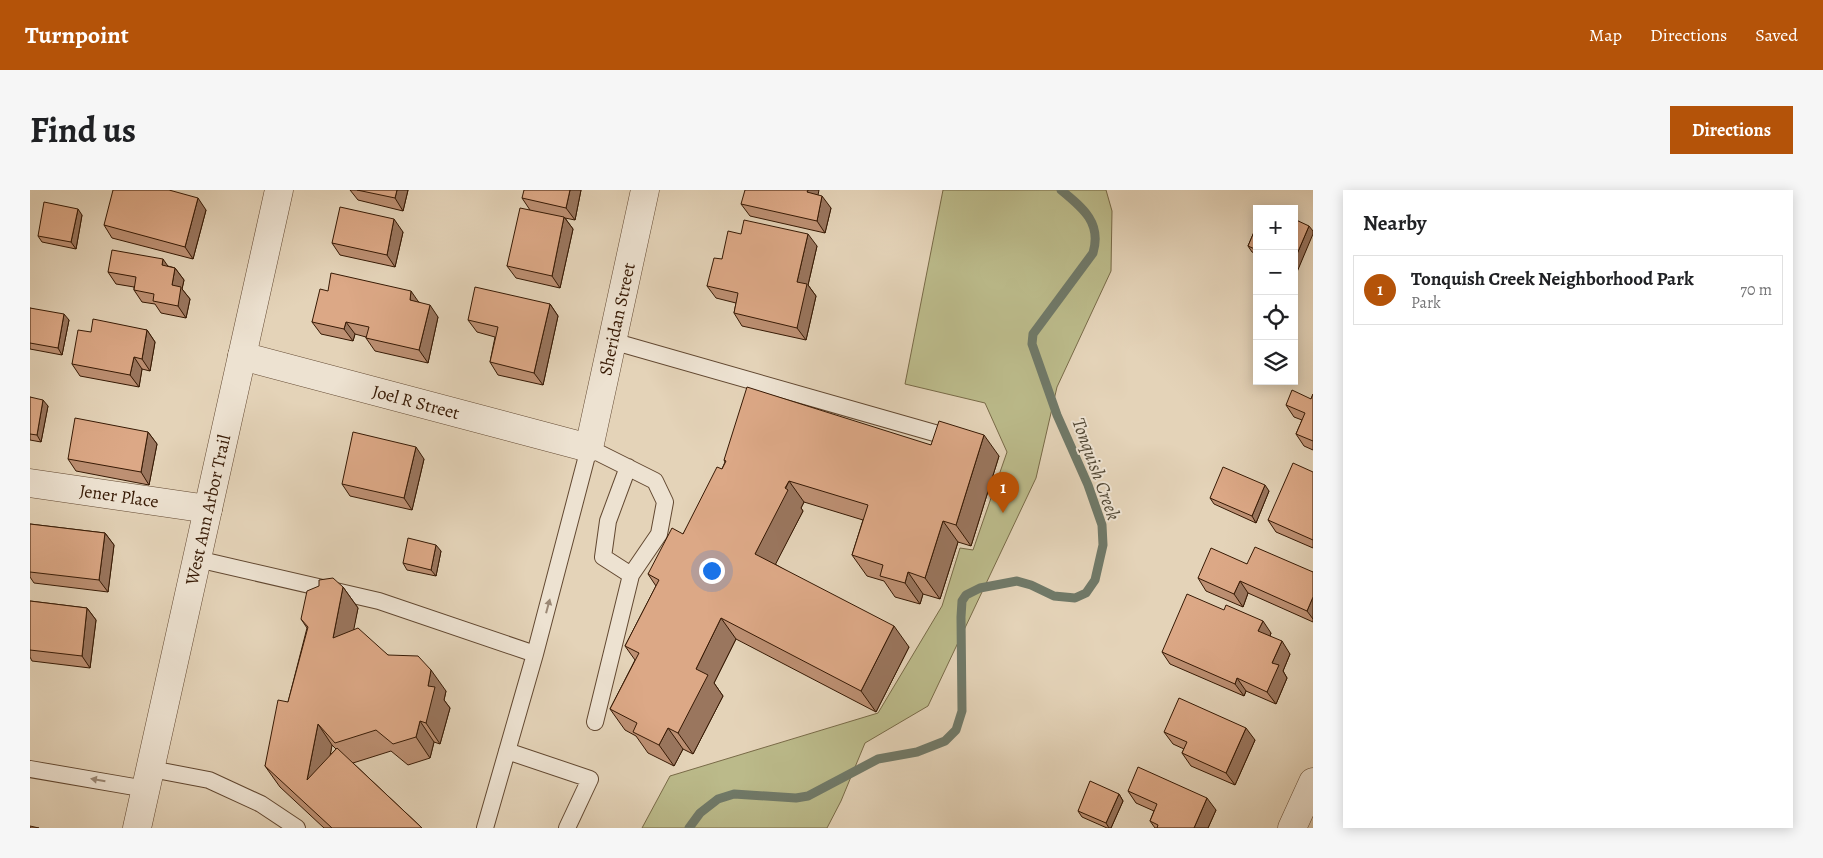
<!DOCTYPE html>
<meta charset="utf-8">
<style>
:root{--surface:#fff;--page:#f6f6f6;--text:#202124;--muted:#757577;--line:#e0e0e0;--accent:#b45309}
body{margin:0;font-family:Alegreya,serif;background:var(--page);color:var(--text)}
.controls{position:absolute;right:15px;top:15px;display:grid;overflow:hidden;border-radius:0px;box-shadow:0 2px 12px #0003}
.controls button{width:45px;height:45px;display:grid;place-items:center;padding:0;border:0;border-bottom:1px solid var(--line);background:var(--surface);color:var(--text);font:25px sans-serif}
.you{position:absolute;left:681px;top:380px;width:18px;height:18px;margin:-12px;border:4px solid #fff;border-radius:50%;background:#1a73e8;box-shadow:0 0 0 8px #1a73e833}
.badge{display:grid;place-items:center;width:32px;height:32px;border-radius:50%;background:var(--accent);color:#fff;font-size:16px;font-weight:700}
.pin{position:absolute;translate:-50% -41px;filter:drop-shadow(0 1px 2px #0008)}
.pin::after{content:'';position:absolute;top:26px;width:18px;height:15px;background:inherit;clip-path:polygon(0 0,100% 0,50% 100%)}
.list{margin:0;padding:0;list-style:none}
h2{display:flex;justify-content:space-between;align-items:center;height:65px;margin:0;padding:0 20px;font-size:21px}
h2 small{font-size:16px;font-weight:400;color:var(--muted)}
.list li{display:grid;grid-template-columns:32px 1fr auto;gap:15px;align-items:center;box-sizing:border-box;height:70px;margin:0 10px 10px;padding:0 10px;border:1px solid var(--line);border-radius:0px}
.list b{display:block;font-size:19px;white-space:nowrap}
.list p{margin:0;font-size:16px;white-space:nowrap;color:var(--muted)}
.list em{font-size:16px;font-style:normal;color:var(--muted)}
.icon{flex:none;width:28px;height:28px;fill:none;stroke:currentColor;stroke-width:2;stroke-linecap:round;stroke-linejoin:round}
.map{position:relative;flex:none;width:1283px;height:638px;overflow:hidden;border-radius:0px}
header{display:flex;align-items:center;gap:30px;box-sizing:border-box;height:70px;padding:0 25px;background:var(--accent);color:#fff}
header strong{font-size:24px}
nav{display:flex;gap:28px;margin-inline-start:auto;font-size:18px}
.intro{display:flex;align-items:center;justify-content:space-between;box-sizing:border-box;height:120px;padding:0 30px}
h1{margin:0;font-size:35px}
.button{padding:12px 22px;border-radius:0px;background:var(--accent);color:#fff;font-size:18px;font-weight:700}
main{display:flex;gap:30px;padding:0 30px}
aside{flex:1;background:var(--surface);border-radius:0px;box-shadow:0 2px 12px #0003}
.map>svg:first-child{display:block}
.green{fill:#bbba8a;stroke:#786a47}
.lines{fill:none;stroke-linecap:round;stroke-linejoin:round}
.stream{stroke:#707968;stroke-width:9}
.service-casing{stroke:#624831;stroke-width:18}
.minor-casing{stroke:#624831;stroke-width:29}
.tertiary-casing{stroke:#624831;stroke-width:29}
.service{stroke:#ede2d1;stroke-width:16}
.minor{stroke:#ede2d1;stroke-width:28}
.tertiary{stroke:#ede2d1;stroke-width:28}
.wall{fill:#bd9073;stroke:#361904;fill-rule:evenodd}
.shaded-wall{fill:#9a765e;stroke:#361904}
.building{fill:#dca886;stroke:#361904}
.oneway{fill:#9b8875}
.labels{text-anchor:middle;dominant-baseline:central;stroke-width:4;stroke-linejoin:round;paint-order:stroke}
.street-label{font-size:18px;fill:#361904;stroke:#ede2d1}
.water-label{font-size:19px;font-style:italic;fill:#534936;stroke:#ede2d1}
</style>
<header>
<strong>Turnpoint</strong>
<nav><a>Map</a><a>Directions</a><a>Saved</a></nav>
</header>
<div class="intro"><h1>Find us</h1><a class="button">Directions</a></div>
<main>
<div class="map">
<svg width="1283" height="638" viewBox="0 0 1283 638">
<rect width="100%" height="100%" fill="#e4d3b8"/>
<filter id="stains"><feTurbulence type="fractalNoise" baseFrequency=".004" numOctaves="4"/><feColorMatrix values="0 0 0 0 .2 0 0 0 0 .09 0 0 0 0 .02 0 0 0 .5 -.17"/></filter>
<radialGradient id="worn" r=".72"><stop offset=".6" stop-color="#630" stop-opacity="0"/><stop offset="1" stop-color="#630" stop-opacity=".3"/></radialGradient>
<!-- green -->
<path class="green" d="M913,0H1076L1082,21L1081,81L1027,197L1006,288L898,516L835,553L811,611L797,638H612L640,586L848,523L912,416L930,358L943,360L977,262L955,213L875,194Z"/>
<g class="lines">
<!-- stream -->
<path class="stream" d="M659,638L670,623L688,609L704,604L766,608L778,606L848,569L887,562L915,551L926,540L932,521L931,427L932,411L936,405L950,398L987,391L1001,395L1024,406L1045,408L1056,403L1065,390L1073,355L1072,335L1058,295L1027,225L1002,154L1003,144L1063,63C1072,33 1053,18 1031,0"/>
<!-- service casing -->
<g class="service-casing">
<path id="service" d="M582,151L908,244
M598,277L578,331L573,367L601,385
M167,369L349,411L505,464
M477,561L560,589L537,638
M0,579L116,599
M121,579L179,590L231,614L267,638
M455,638L505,464L559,258L625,291L635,312L629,344L601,385L565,532"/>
</g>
<!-- minor casing -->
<g class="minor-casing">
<g id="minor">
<path id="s1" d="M212,166L559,258L615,0"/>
<path id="s2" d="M0,293L178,319"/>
</g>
</g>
<!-- tertiary casing -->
<g class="tertiary-casing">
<g id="tertiary">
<path id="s3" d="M107,638L249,0"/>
<path d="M1262,638L1283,592"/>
</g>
</g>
<!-- service -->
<use href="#service" class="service"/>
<!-- minor -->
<use href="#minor" class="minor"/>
<!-- tertiary -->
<use href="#tertiary" class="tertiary"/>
</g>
<!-- wall -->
<path class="wall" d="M320,0H378L373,21L328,10Z
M551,0L545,30L535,28L543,39L530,98L486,88L477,76L500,20L492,8Z
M788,5L801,18L795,43L720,26L711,14Z
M176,20L163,69L82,48L74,35Z
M52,25L46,59L12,52L8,46Z
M1227,35V64L1222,62L1218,56Z
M373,42L365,77L310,65L302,53Z
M711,44L787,56L778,95L786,106L776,150L712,136L704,123L706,113L686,108L677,96L692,69Z
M138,76L145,78L154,90L152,99L160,109L156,128L131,123L125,114L112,112L104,100V97L86,94L78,82Z
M298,101L389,112L408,127L398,173L345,161L336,148V147L325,144L323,151L291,144L282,132Z
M520,114L528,126L513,195L468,185L460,172L465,147L447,142L438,130Z
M0,118L39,130L32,165L0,159Z
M117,140L125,152L120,181L112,179L109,197L50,186L42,174L61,142Z
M1283,204V260L1274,256L1266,244L1272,230L1264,227L1256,215L1281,209Z
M0,207L18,216L11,252L0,250Z
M118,242L127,254L119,295L46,281L38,269Z
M901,255L969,266L941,356L928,352L910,409L893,404L890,414L865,407L854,391L837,386L822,365L833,330L774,312L771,318L773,321L745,374L879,457L846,522L706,449L684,493L693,506L663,564L653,559L644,576L618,563L606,546L595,540L580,519L605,470L595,456L626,396L618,384L653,344L692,279L695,272L694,270Z
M394,269L382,320L320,306L312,294Z
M1283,282V358L1246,342L1238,330Z
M1239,301L1226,333L1184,314L1180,308Z
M0,334L75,343L84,355L78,402L4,393L0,387Z
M411,361L406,386L377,380L373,373Z
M1217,374L1283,382V432L1218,403L1213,417L1176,401L1168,388Z
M313,397L328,418L323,440L358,465L416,501L414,510L420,518L410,554L404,552L400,568L378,575L361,561L323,573L392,638H294L250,597L235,576L258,512L277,438L271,429ZM302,555L306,559L300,565Z
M0,411L57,418L66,430L60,478L2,471L0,467Z
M1241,443L1240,446L1260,464L1253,481L1257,488L1246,514L1216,501L1214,506L1140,474L1132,462Z
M1134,542L1225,550L1205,595L1161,576L1152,563L1154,559L1143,554Z
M1098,601L1186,620L1178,638H1125L1120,631L1124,621L1106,613Z
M1089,604L1093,611L1081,638H1077L1052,627L1048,621Z"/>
<!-- shaded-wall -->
<path class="shaded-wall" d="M367,0H378L373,21L365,8Z
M540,0H551L545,30L536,18Z
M778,0H789L786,15L777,2Z
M792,6L801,18L795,43L787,31Z
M168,8L176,20L163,69L155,57Z
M48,19L52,25L46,59L41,52Z
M534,27L543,39L530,98L522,86Z
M364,29L373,42L365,77L357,65Z
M1279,36L1283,41V44L1267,82L1264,79V71Z
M778,44L787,56L778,95L786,106L776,150L767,138V92Z
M133,69L142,82L132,75Z
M145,78L154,90L152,99L160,109L156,128L148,116L142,95Z
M381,101L390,114L380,110Z
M520,114L528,126L513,195L504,183Z
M400,115L408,127L398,173L389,160Z
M34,124L39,130L32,165L28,158Z
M316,132L325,144L323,151L314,139Z
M117,140L125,152L120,181L112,169Z
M104,167L112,179L109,197L100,185Z
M13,210L18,216L11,252L7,245Z
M118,242L127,254L119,295L111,282Z
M954,245L969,266L941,356L926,335Z
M386,257L394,269L382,320L374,308Z
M759,291L774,312L771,318L773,321L740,385L725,364Z
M1235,295L1239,301L1226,333L1222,326Z
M913,331L928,352L910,409L895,388Z
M75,343L84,355L78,402L69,390Z
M406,355L411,361L406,386L401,380Z
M878,382L893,404L890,414L875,393Z
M1210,391L1218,403L1213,417L1204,404Z
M313,397L328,418L318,469L303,448Z
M1283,407V429L1277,421Z
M57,418L66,430L60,478L52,466Z
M691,428L706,449L684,493L693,506L663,564L648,543L666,479Z
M1233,431L1241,443L1237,453L1228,441Z
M864,436L879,457L846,522L831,501Z
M1252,451L1260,464L1253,481L1257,488L1246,514L1237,502L1242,473Z
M401,480L416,501L414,510L420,518L410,554L396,533L398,496Z
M1207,488L1216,501L1214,506L1205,494Z
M390,531L404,552L400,568L386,547Z
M288,534L302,555L292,611L277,590Z
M638,538L653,559L644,576L629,555Z
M1216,538L1225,550L1205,595L1196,583Z
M1089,604L1093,611L1081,638H1079L1076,633Z
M1177,608L1186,620L1178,638H1164Z"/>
<!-- building -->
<path class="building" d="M83,0H139L168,8L155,57L74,35Z
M327,0H367L365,8Z
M494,0H540L536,18L492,8Z
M715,0H778L777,2L792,6L787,31L711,14Z
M14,12L48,19L41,52L8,46Z
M1235,16L1241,19H1234Z
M310,17L364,29L357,65L302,53Z
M490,18L534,27L522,86L477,76Z
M1264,29L1279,36L1264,71Z
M714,30L778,44L767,92L777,94L767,138L704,123L708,103L677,96L684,68L692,69L698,41L711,44Z
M1227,35V60L1218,56Z
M82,60L133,69L132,75L145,78L142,95L151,97L148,116L123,111L124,104L104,100L106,87L78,82Z
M301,83L381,101L380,110L400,115L389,160L336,148L339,137L316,132L314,139L282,132L290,99L298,101Z
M445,97L520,114L504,183L460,172L468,137L438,130Z
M0,118L34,124L28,158L0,153Z
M63,129L117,140L112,169L104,167L100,185L42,174L48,140L61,142Z
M717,197L901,255L909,231L954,245L926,335L913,331L895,388L878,382L875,393L850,386L853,375L822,365L838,315L759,291L755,298L758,300L725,364L864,436L831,501L691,428L666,479L678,485L648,543L638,538L629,555L603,542L607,533L580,519L609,463L595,456L629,390L618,384L642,338L653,344L687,277L692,279L696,271L694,270Z
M1262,200L1281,209L1283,204V251L1266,244L1275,223L1256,215Z
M0,207L13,210L7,245L0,244Z
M45,228L118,242L111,282L38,269Z
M323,242L386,257L374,308L312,294Z
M1263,273L1283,282V350L1238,330Z
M1193,277L1235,295L1222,326L1180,308Z
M0,334L75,343L69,390L0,382Z
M378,348L406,355L401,380L373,373Z
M1225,357L1283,382V407L1277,421L1210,391L1204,404L1168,388L1181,358L1217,374Z
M303,388L313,397L303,448L328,438L358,465L388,466L401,480L398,496L405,497L396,533L390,531L386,547L363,554L346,540L305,553L288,534L277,590L307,558L392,638H302L235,576L248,510L258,512L278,437L271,429L277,401L289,396V390Z
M1157,404L1194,420L1196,415L1233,431L1228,441L1252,451L1242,473L1249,475L1237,502L1207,488L1205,494L1132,462Z
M0,411L57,418L52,466L0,460Z
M1149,508L1216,538L1196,583L1152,563L1157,552L1134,542Z
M1108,577L1177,608L1164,638H1127L1128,635L1120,631L1127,614L1098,601Z
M1060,591L1089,604L1076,633L1048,621Z
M0,636L9,638H0Z"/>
<!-- one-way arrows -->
<defs><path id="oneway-solid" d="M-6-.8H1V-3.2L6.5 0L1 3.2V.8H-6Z" transform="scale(1.25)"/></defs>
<g class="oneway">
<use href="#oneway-solid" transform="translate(518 416) rotate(-75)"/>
<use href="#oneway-solid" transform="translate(68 590) rotate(-170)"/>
</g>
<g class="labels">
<!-- street labels -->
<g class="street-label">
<text stroke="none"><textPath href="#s1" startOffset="491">Sheridan Street</textPath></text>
<text stroke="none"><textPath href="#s1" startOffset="180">Joel R Street</textPath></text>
<text stroke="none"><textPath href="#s2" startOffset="90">Jener Place</textPath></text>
<text stroke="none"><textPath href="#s3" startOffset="326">West Ann Arbor Trail</textPath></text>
</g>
<!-- water labels -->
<g class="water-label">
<text transform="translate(1066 279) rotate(70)">Tonquish Creek</text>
</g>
</g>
<rect width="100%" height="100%" filter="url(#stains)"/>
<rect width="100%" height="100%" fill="url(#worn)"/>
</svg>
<div class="controls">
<button>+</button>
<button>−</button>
<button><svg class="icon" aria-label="locate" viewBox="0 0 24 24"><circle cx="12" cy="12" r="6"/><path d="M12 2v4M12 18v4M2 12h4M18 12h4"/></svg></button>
<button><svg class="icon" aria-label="layers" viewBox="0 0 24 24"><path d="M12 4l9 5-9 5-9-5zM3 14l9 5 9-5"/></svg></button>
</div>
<div class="you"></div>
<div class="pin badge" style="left:973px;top:323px">1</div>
</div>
<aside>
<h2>Nearby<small></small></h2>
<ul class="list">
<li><span class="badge">1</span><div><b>Tonquish Creek Neighborhood Park</b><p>Park</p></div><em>70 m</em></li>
</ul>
</aside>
</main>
